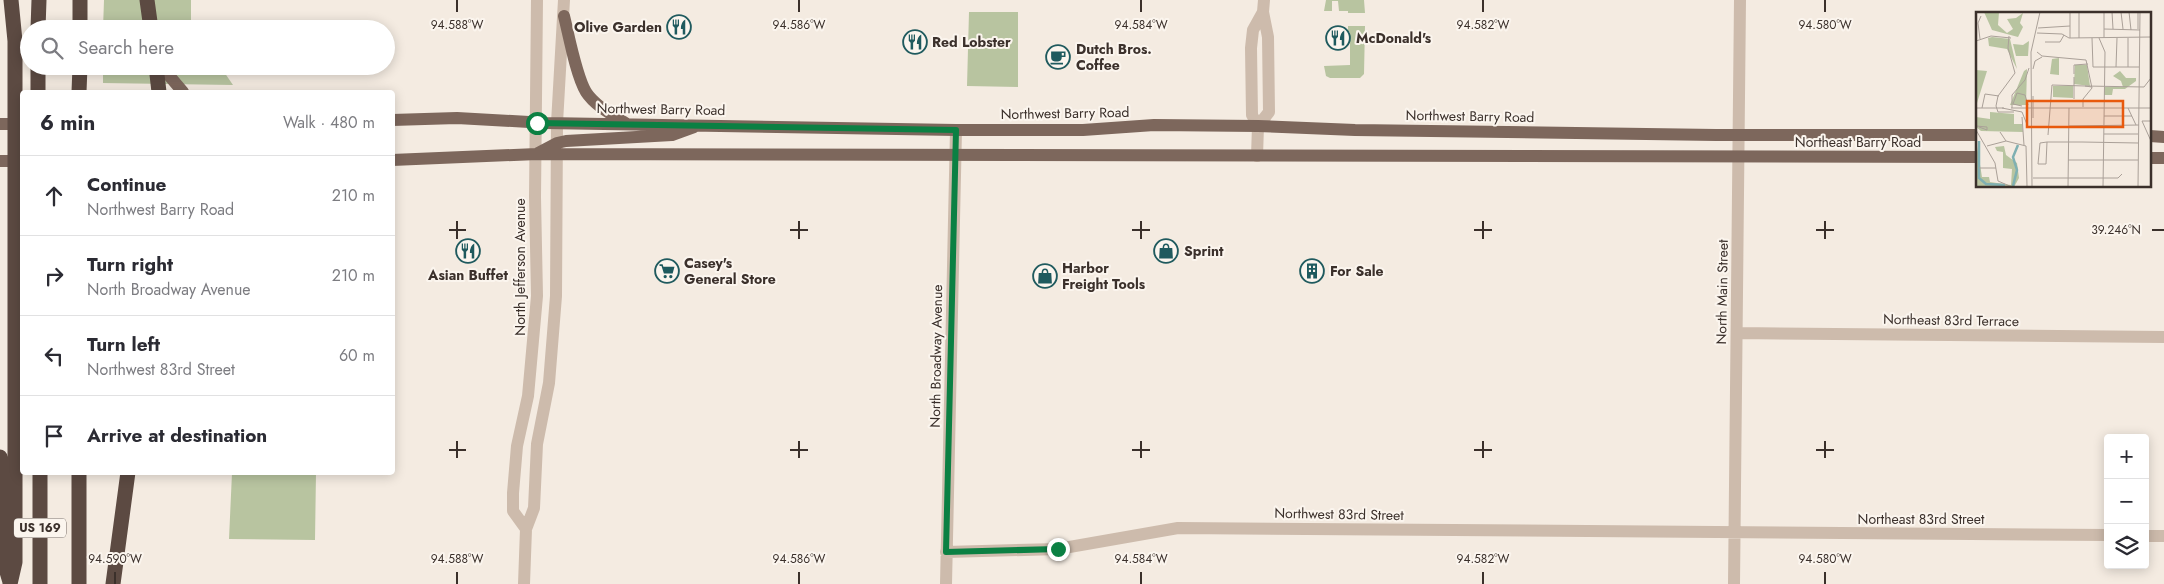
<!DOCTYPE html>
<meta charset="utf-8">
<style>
:root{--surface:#fff;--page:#f7f7f7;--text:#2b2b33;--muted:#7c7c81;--line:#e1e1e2}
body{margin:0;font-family:Jost,sans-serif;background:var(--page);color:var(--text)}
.controls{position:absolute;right:15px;bottom:15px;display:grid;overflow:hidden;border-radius:5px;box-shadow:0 2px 12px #0003}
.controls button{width:45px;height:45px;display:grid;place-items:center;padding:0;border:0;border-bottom:1px solid var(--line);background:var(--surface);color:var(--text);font:25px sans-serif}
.stop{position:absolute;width:15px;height:15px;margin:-11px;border:4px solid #0b8043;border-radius:50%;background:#fff}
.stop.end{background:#0b8043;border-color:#fff;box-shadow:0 1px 5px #0008}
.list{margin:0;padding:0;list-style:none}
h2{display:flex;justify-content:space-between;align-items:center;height:65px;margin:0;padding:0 20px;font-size:21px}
h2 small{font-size:16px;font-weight:400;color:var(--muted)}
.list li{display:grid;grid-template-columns:32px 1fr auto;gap:15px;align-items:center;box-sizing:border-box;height:80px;padding:0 20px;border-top:1px solid var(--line)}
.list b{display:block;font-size:19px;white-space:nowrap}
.list p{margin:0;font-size:16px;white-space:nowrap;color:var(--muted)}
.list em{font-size:16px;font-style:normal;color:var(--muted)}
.icon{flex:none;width:28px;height:28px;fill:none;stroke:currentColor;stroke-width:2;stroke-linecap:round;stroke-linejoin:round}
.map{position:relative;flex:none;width:2164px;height:584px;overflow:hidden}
.search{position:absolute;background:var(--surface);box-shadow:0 2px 12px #0003;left:20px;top:20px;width:375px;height:55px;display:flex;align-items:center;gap:12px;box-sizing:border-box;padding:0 18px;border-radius:28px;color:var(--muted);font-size:19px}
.panel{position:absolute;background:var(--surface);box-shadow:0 2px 12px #0003;left:20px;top:90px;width:375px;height:385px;border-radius:5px}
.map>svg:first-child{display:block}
.green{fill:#b8c4a0}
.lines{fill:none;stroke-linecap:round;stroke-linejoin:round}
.minor{stroke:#cdbbac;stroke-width:12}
.major{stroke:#7d675c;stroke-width:12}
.highway{stroke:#5c4a42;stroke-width:15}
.route{stroke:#0b8043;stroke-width:6}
.ticks{fill:none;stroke:#3b302b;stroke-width:2}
.labels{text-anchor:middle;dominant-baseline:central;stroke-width:4;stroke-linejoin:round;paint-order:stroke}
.shield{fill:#fbf5ee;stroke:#756b66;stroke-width:1}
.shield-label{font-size:12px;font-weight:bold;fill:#3b302b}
.poi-label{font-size:14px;font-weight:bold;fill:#3b302b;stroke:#fbf5ee;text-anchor:start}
.street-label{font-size:14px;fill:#3b302b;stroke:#fbf5ee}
.inset-river{fill:none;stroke:#7fb0b2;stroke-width:2.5}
.inset-road{fill:none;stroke:#aaa098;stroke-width:1}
.view{fill:#e8590c;fill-opacity:0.15;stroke:#e8590c;stroke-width:2.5}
.inset-edge{fill:none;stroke:#3b302b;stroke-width:2.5}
.ticks-label{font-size:12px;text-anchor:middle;fill:#3b302b;stroke:#fbf5ee;stroke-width:4;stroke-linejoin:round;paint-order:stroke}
</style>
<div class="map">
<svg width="2164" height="584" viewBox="0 0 2164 584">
<rect width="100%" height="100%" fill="#f4ebe1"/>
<!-- green -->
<path class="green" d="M104,0H191V23L195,29H103Z
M1326,0H1364L1365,13H1348V11H1339L1338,1H1332V11H1324Z
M969,12H1018V87L967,86Z
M1348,26H1365L1364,74L1360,78H1330L1326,76L1324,66L1350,65V32H1348Z
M103,66H220L233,85L103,83Z
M232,473H316L315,540L229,539Z"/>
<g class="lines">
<!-- minor -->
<path class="minor" d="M1258,126L1269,112L1268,37L1263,12L1264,0
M1257,156L1258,126L1252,115L1251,48L1253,30L1263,12
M1737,333L2164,337
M526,529L513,511V493L517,446L528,396L537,296L535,197L537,0
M2145,536H2164
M946,552L1058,549L1178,528L2108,535
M524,584L526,529L534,508L537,444L549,383L556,296L557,123L564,0
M946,584L956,130
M1734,584L1740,0"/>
<!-- major -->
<path class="major" d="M564,16C569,36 576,75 586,92C595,106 613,115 627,124
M161,66L183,92
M392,120L457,118L546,123L956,130H1083L1154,125L1258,126L1355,130L1716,135H1978
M0,124H22
M2150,136L2164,137
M538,153L557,143L566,141L672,135L694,127
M2150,158H2164
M392,160L537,154L1978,157
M0,161H22"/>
<!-- highway -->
<path class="highway" d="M147,0L151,29
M38,29L39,0
M80,29V0
M156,66L159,92
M38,92V66
M79,92L80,66
M0,457L4,562L10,582
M40,472V584
M10,584L15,562V41L11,0
M79,584V472
M113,584L128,472"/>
</g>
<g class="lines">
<!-- route -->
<path class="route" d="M537,123L956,130L946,552L1058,549"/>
</g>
<!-- ticks -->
<path class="ticks" d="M457,0V12M799,0V12M1141,0V12M1483,0V12M1825,0V12M457,221V239M799,221V239M1141,221V239M1483,221V239M1825,221V239M449,230H466M790,230H808M1132,230H1150M1474,230H1492M1816,230H1834M2152,230H2164M457,441V458M799,441V458M1141,441V458M1483,441V458M1825,441V458M449,450H466M790,450H808M1132,450H1150M1474,450H1492M1816,450H1834M115,572V584M457,572V584M799,572V584M1141,572V584M1483,572V584M1825,572V584"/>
<!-- icons -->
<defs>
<g id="restaurant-ring" transform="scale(1.25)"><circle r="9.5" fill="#fbf5ee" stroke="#1f5a5e" stroke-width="1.5"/><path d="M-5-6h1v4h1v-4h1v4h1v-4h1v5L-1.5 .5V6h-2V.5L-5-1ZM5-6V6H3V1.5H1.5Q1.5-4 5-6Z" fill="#1f5a5e"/></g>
<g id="cafe-ring" transform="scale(1.25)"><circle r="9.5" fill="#fbf5ee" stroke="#1f5a5e" stroke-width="1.5"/><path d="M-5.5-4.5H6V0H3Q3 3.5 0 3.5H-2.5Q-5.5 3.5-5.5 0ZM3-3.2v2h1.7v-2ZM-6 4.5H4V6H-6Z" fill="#1f5a5e"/></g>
<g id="shop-ring" transform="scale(1.25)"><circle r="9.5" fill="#fbf5ee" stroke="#1f5a5e" stroke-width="1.5"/><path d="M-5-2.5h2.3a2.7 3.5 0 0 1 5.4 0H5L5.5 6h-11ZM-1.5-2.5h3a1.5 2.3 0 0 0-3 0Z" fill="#1f5a5e"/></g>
<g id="supermarket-ring" transform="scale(1.25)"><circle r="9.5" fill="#fbf5ee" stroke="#1f5a5e" stroke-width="1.5"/><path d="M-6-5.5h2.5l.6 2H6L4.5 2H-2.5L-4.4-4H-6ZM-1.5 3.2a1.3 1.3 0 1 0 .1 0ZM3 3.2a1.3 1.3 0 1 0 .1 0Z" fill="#1f5a5e"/></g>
<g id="building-ring" transform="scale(1.25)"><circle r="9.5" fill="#fbf5ee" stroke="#1f5a5e" stroke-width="1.5"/><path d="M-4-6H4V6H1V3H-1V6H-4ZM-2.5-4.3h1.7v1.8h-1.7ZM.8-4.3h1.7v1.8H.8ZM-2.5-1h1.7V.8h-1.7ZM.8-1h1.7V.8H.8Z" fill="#1f5a5e"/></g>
</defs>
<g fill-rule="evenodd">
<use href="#restaurant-ring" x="679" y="27"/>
<use href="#restaurant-ring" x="1338" y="38"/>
<use href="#restaurant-ring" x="915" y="42"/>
<use href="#cafe-ring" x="1058" y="57"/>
<use href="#restaurant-ring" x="468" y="251"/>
<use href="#shop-ring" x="1166" y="251"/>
<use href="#supermarket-ring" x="667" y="271"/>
<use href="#building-ring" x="1312" y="271"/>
<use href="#shop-ring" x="1045" y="276"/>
</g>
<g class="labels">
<!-- shield labels -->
<rect class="shield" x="14" y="518.5" width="52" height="19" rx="4"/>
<g class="shield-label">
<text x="40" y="528">US 169</text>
</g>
<!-- poi labels -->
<g class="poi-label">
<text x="662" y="27" text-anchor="end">Olive Garden</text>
<text x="1356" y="38">McDonald's</text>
<text x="932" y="42">Red Lobster</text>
<text x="1076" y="49">Dutch Bros.<tspan x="1076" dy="16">Coffee</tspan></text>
<text x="1184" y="251">Sprint</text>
<text x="684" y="263">Casey's<tspan x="684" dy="16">General Store</tspan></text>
<text x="1062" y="268">Harbor<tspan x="1062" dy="16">Freight Tools</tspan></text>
<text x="1330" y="271">For Sale</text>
<text x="468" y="275" text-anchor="middle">Asian Buffet</text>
</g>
<!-- street labels -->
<g class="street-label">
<text transform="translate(661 109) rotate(1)">Northwest Barry Road</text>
<text transform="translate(1065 113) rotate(-1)">Northwest Barry Road</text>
<text transform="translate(1470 116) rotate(1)">Northwest Barry Road</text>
<text x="1858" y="142">Northeast Barry Road</text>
<text transform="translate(520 267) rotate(-90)">North Jefferson Avenue</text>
<text transform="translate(1722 292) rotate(-89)">North Main Street</text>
<text transform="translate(1951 320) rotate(1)">Northeast 83rd Terrace</text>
<text transform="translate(936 356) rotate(-89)">North Broadway Avenue</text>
<text transform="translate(1339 514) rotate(1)">Northwest 83rd Street</text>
<text x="1921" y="519">Northeast 83rd Street</text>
</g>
</g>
<!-- overview -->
<g transform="translate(1976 12)">
<rect width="175" height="175" fill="#f4ebe1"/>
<path d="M8,0H23L22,13L31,21L37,17L31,7L40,6L47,1L44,11L47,15L42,25L16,18ZM16,25L34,27L41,57L31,37L13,34L12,26ZM53,29L52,44H40L37,32L47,33ZM83,46V63L74,62L76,47ZM99,53H111L114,74L98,72ZM51,57L50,93H34L48,59ZM0,58L11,59L1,91H0ZM144,59L150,66H160V69L149,77H137L136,83H128V75H147L145,69L137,64ZM77,74H97V86L77,85ZM14,100L38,102V112H46L47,120L5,119L0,115V105L14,107ZM0,128L6,165H13L14,170L35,173L36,157L27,156V140L21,139L19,135L28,134L30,143L41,151L43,166L38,175H0Z" fill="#b8c4a0"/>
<path class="inset-river" d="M3,129V166L10,172L29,173M37,174L41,158L37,145L42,133"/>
<path class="inset-road" d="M136,0L137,17M145,0L147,17M153,0L155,18M62,16L94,14M128,17L164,18M162,17V0M61,21L86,22L93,26L175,25M33,24L32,36L39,61L22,84L20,94L22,100H38M94,26V0M103,26V0M116,26L117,55H163M123,26L129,40L127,175M128,26V0M4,27L2,11L5,4M0,29L15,24L35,26M69,30H84L88,23M61,40L66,44L110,48L116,76L107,87V95M140,55L141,26M152,55V26M57,57L59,49L66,45M98,62V53L112,52M76,73L109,74M116,75L109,74L168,75L175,66M57,84V106M98,87V65M46,94L37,92L41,81L49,83L52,93M0,96H28M6,96L9,82L23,84M26,96L46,100L52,115M35,96H175M36,96V83L49,68L53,56M152,96L160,113M128,104H156M46,105L48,133M175,109H166L175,129M0,114L11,115V118L3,115M93,114L163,113M0,118L19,151L22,169L36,175M24,120L30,129L50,134L51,174M128,122H162M72,123L76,73M71,130L70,152H62L64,131L71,130H106L162,131M11,134L30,129M92,148H162M3,156H20M57,166H142L146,162M56,175L55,40L64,0M92,175L93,96M162,175L164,0"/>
<path class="view" d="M51,89H147V115H51Z"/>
<rect width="175" height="175" class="inset-edge"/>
</g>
<g class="ticks-label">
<text x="457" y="29">94.588°W</text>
<text x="799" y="29">94.586°W</text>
<text x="1141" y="29">94.584°W</text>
<text x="1483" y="29">94.582°W</text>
<text x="1825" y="29">94.580°W</text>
<text x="2116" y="234">39.246°N</text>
<text x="115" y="563">94.590°W</text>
<text x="457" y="563">94.588°W</text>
<text x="799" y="563">94.586°W</text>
<text x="1141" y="563">94.584°W</text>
<text x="1483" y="563">94.582°W</text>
<text x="1825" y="563">94.580°W</text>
</g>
</svg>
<div class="controls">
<button>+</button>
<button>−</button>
<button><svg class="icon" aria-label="layers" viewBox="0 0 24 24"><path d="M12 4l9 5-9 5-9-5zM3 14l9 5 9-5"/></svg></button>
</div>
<div class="stop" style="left:537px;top:123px"></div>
<div class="stop end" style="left:1058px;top:549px"></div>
<div class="search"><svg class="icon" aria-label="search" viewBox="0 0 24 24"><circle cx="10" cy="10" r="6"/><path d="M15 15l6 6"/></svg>Search here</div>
<section class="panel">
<h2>6 min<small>Walk · 480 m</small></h2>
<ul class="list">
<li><svg class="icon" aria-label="ahead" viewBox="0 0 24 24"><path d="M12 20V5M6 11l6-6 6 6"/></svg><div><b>Continue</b><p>Northwest Barry Road</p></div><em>210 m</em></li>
<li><svg class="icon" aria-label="right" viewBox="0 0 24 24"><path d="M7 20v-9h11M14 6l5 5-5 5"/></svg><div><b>Turn right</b><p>North Broadway Avenue</p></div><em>210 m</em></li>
<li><svg class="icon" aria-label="left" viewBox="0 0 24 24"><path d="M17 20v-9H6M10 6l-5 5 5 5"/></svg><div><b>Turn left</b><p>Northwest 83rd Street</p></div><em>60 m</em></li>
<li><svg class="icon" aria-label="arrive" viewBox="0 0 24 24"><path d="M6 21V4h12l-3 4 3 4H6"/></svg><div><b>Arrive at destination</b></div></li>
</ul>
</section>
</div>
